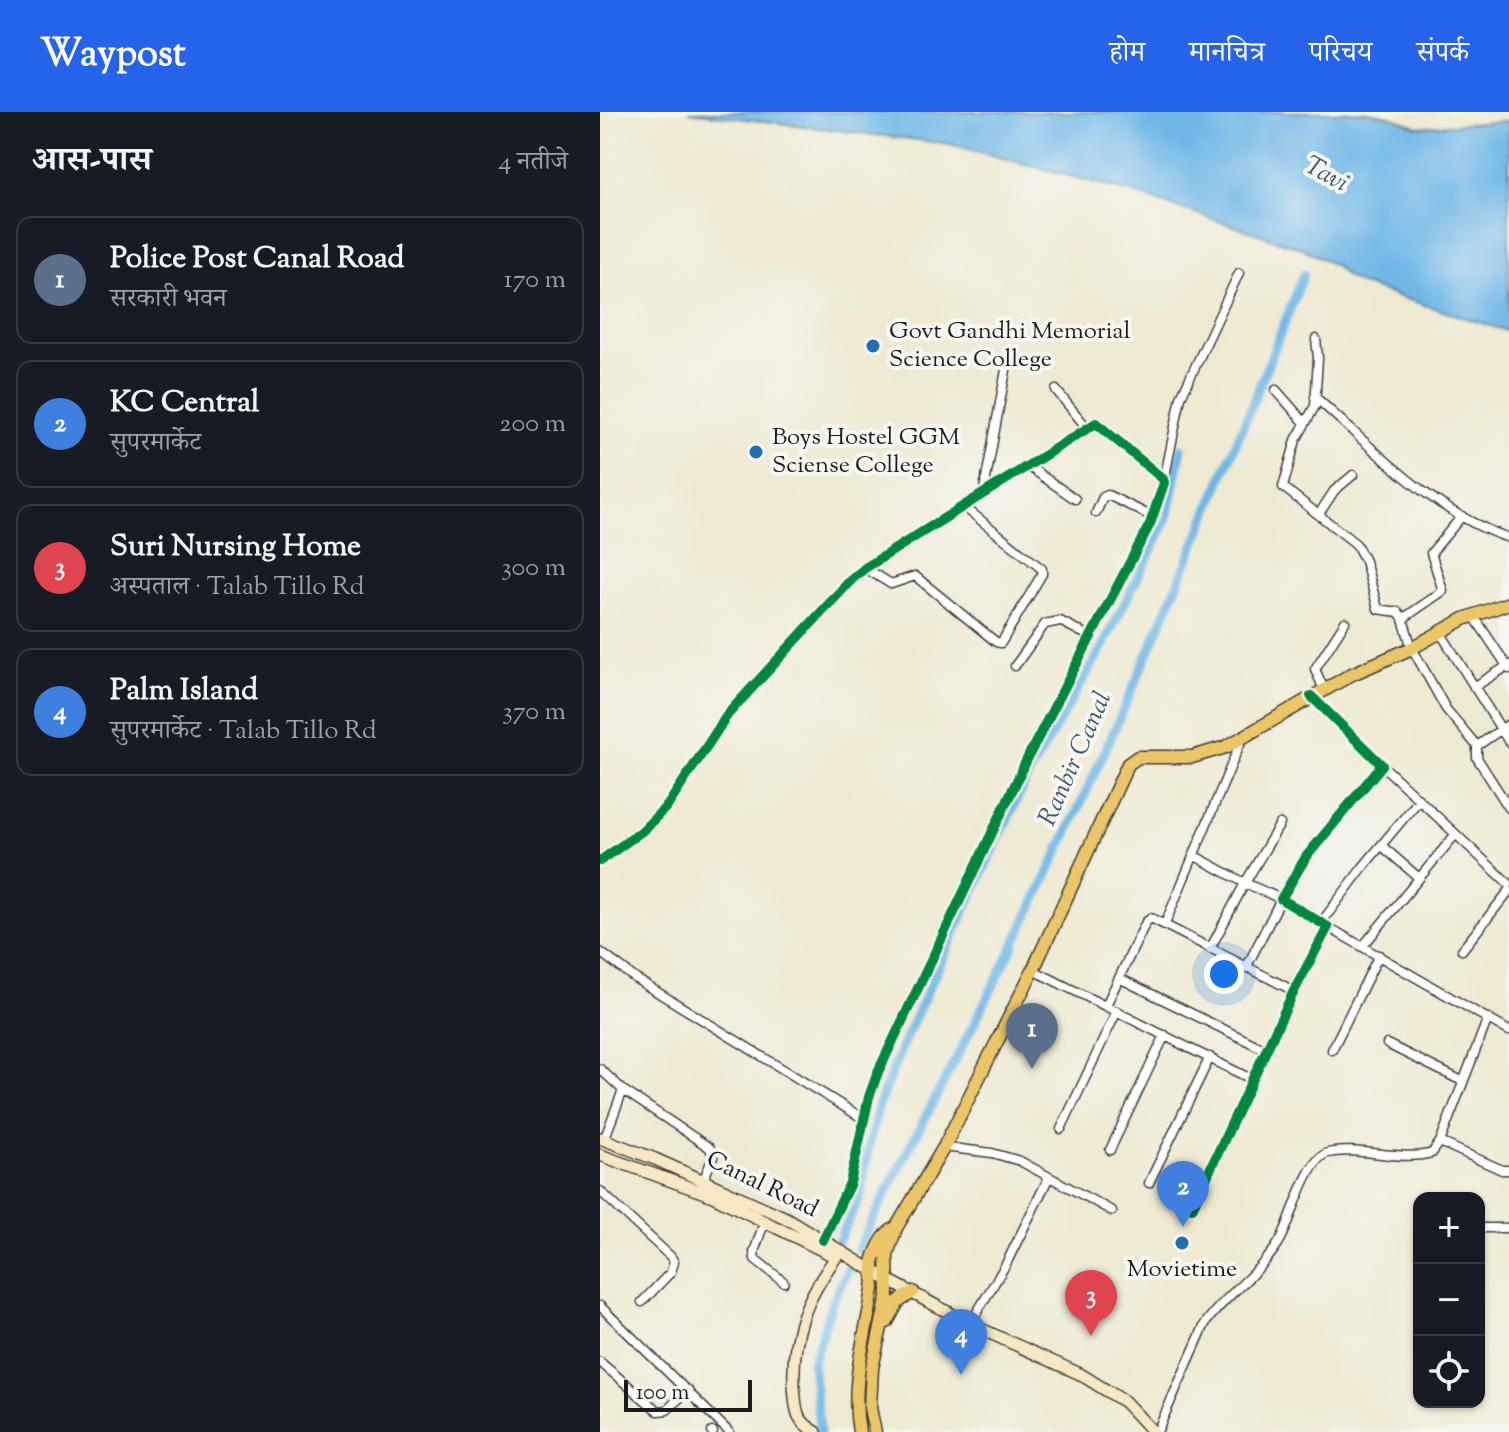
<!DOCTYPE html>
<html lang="hi">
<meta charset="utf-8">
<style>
:root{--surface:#171b24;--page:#20242c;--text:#f1f3f6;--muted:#9ea1a6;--line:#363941;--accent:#2563eb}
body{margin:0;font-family:"Sorts Mill Goudy","Noto Serif Devanagari",serif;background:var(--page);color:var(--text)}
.controls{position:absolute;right:24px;bottom:24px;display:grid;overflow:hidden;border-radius:16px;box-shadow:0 2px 6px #0004}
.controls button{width:72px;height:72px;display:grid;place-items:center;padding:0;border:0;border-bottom:2px solid var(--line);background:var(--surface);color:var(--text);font:40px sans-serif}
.scale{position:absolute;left:24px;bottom:20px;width:128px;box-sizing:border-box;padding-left:8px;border:4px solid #1c1c1c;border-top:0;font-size:22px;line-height:28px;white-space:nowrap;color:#1c1c1c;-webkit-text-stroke:6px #f6f6f2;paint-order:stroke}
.you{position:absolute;left:624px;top:862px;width:28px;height:28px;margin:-20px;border:6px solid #fff;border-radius:50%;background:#1a73e8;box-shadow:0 0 0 12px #1a73e833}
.badge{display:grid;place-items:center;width:52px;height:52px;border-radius:50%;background:var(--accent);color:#fff;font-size:26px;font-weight:700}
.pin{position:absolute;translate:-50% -66px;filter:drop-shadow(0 2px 4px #0008)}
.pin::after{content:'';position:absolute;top:42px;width:28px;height:24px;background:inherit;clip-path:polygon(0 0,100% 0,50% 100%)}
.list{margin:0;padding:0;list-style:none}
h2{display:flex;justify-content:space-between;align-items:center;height:104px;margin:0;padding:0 32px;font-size:34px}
h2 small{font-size:26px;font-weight:400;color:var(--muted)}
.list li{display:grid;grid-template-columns:52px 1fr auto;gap:24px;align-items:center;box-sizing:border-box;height:128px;margin:0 16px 16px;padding:0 16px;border:2px solid var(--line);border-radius:16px}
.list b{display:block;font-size:30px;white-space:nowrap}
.list p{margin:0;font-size:26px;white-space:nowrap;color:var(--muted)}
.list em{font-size:26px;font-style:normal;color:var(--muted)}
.icon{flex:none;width:44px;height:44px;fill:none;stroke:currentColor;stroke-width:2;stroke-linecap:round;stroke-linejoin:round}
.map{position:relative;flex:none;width:909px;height:1320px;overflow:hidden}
header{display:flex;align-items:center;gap:48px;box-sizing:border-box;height:112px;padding:0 40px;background:var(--accent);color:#fff}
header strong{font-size:38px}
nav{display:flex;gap:44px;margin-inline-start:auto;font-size:28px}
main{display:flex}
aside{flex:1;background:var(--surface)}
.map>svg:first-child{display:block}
.water{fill:#70b7e7;stroke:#466a82;stroke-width:2}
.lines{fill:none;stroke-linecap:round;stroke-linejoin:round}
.canal{stroke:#70b7e7;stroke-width:9}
.minor-casing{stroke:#3c3b37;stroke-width:11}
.secondary-casing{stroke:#3c3b37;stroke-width:14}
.trunk-casing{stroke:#3c3b37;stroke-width:15}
.minor{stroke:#fff;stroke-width:8}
.secondary{stroke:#f7e8c3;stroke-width:11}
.trunk{stroke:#ebc669;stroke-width:12}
.cycleway-casing{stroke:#f6f6f2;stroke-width:15}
.cycleway{stroke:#00873e;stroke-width:10}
.poi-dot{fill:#1f6fb2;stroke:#f6f6f2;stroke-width:3}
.labels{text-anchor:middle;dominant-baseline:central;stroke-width:8;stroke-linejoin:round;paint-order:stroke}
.poi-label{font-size:24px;fill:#1c1c1c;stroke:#f6f6f2;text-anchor:start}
.street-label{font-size:24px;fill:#1c1c1c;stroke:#f6f6f2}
.water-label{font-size:26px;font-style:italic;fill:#3e5a6d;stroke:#f6f6f2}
</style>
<header>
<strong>Waypost</strong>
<nav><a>होम</a><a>मानचित्र</a><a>परिचय</a><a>संपर्क</a></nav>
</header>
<main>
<aside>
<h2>आस-पास<small>4 नतीजे</small></h2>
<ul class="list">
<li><span class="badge" style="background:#5c6f8a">1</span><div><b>Police Post Canal Road</b><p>सरकारी भवन</p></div><em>170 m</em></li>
<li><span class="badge" style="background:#3f7fe0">2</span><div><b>KC Central</b><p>सुपरमार्केट</p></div><em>200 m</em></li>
<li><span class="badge" style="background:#e0444e">3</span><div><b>Suri Nursing Home</b><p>अस्पताल · Talab Tillo Rd</p></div><em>300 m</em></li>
<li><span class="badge" style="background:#3f7fe0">4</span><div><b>Palm Island</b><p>सुपरमार्केट · Talab Tillo Rd</p></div><em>370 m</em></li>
</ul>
</aside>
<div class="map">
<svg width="909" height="1320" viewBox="0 0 909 1320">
<rect width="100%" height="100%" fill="#f6f6f2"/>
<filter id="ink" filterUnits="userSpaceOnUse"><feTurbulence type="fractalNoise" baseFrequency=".0125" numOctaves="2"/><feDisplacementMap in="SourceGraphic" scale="16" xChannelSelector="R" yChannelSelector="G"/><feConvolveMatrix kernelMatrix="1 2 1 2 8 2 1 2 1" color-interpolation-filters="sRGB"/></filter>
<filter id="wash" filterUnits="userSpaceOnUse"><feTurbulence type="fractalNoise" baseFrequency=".006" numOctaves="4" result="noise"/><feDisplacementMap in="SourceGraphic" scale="32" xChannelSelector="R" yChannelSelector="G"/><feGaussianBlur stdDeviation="1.8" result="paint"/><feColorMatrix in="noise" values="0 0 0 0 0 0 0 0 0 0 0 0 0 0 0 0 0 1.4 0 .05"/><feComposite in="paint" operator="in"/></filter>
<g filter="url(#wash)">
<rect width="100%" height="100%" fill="#eee9d1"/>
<!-- water -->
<path class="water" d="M88,0H768L790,4L818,15L909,9V220L762,173L746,164L736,154L704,137L531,80L350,32Z"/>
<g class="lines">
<!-- canal -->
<path class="canal" d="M239,1128L261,1084L269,1031L279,992L305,927L429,662L502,536L568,406L582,336
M258,1137C310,1032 367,929 418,824C524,608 616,385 704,162
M220,1320L212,1252L232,1191L250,1153"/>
</g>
</g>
<g filter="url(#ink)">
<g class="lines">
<!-- minor casing -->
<g class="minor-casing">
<path id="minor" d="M716,227L718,246L715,294L696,328L683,375L756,432L765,449L778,497L798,500L802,504L812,536L846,597L877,634L909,612
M456,278L487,316
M676,278L705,311
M715,285C774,337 833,401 909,426
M428,354L475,387
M564,369L581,285L639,161
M383,383L406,258
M496,401L503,385L508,383L553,405
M719,402L734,379L753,363
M265,456L291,472L315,464L396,530L401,531L442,462V457L363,394
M873,503L909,557
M804,506L843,479L831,441L862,404
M840,520L909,630
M415,554L445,512L460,509L491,525
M874,575L909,553
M724,578L715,557L745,510
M877,634V646L909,696
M782,653L909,772
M782,734L819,766
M595,744L645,771L681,787L646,856
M0,749L42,719L68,693L128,602L251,468L265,456L496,311L563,367L564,371L550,412L431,639L278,960L269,985L250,1071L223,1128
M721,811L763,755L819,688
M565,812L642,627
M728,815L909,919
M763,834L855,723
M610,837L645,771L680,712
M862,838L909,779
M0,840L36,867L264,1007
M433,858L653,968
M519,866L668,939
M506,893L546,810L551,806L694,879
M787,932L862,969
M732,938L779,843
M0,957L23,978L110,1036L113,1045L103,1069
M461,1017L517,899
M4,1028L23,978
M840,1030L902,1058H909
M344,1035L392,1041L420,1049L512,1099
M510,1038L565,923
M549,1071L610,945
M0,1079L71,1145L74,1150L71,1160L42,1190
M592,1096L694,879L728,815L681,787L706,745L782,653L711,584
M165,1108L154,1140L155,1147L184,1170
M879,1116H909
M0,1194L129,1320
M370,1212L406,1152L449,1065
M0,1250L58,1299L67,1298L88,1278
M112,1320H113
M557,1320L605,1212C626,1181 666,1157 682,1125C692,1106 707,1046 728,1041C758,1034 801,1050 832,1041L840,1030L888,906"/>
</g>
<!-- secondary casing -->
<g class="secondary-casing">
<path id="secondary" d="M0,1026L55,1047L186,1106L288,1168L370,1212L480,1262L525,1290L553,1320
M0,1043L113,1084L236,1145C206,1187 192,1220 194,1273C196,1296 194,1308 216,1320"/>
</g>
<!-- trunk casing -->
<g class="trunk-casing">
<path id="trunk" d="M287,1210L298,1190L313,1180
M259,1320C250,1270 266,1225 273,1177C275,1166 271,1156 274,1146C278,1135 285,1120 296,1116
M275,1320L270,1296L272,1256L288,1184L287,1142L296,1116L344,1035L433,858L528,652L538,645H592L626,635L752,562L812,536L864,507L909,491"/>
</g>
<!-- minor -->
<use href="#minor" class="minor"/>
<!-- secondary -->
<use href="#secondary" class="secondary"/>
<!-- trunk -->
<use href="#trunk" class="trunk"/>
<!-- cycleway casing -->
<g class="cycleway-casing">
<path id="cycleway" d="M0,749L42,719L68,693L128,602L251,468L265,456L496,311L563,367L564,371L550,412L431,639L278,960L269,985L250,1071L223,1128
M592,1096L694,879L728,815L681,787L706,745L782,653L711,584"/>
</g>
<!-- cycleway -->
<use href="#cycleway" class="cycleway"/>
</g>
</g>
<!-- markers -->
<g class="poi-dot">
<circle cx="273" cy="234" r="8"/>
<circle cx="156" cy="340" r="8"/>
<circle cx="582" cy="1131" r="8"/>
</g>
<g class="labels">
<!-- poi labels -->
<g class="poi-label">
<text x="289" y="220">Govt Gandhi Memorial<tspan x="289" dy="28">Science College</tspan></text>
<text x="172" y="326">Boys Hostel GGM<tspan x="172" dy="28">Sciense College</tspan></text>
<text x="582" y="1158" text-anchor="middle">Movietime</text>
</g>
<!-- street labels -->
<g class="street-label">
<text transform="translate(162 1073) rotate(26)">Canal Road</text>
</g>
<!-- water labels -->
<g class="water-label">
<text transform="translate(726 63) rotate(29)">Tavi</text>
<text transform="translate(476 647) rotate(-66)">Ranbir Canal</text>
</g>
</g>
</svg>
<div class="controls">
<button>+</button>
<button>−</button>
<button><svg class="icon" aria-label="locate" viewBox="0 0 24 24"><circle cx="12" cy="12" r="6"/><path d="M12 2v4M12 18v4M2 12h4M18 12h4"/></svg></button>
</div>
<div class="scale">100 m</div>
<div class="you"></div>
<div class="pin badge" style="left:432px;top:957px;background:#5c6f8a">1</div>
<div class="pin badge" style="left:583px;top:1115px;background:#3f7fe0">2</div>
<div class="pin badge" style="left:491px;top:1224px;background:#e0444e">3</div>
<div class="pin badge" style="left:361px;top:1263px;background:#3f7fe0">4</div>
</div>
</main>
